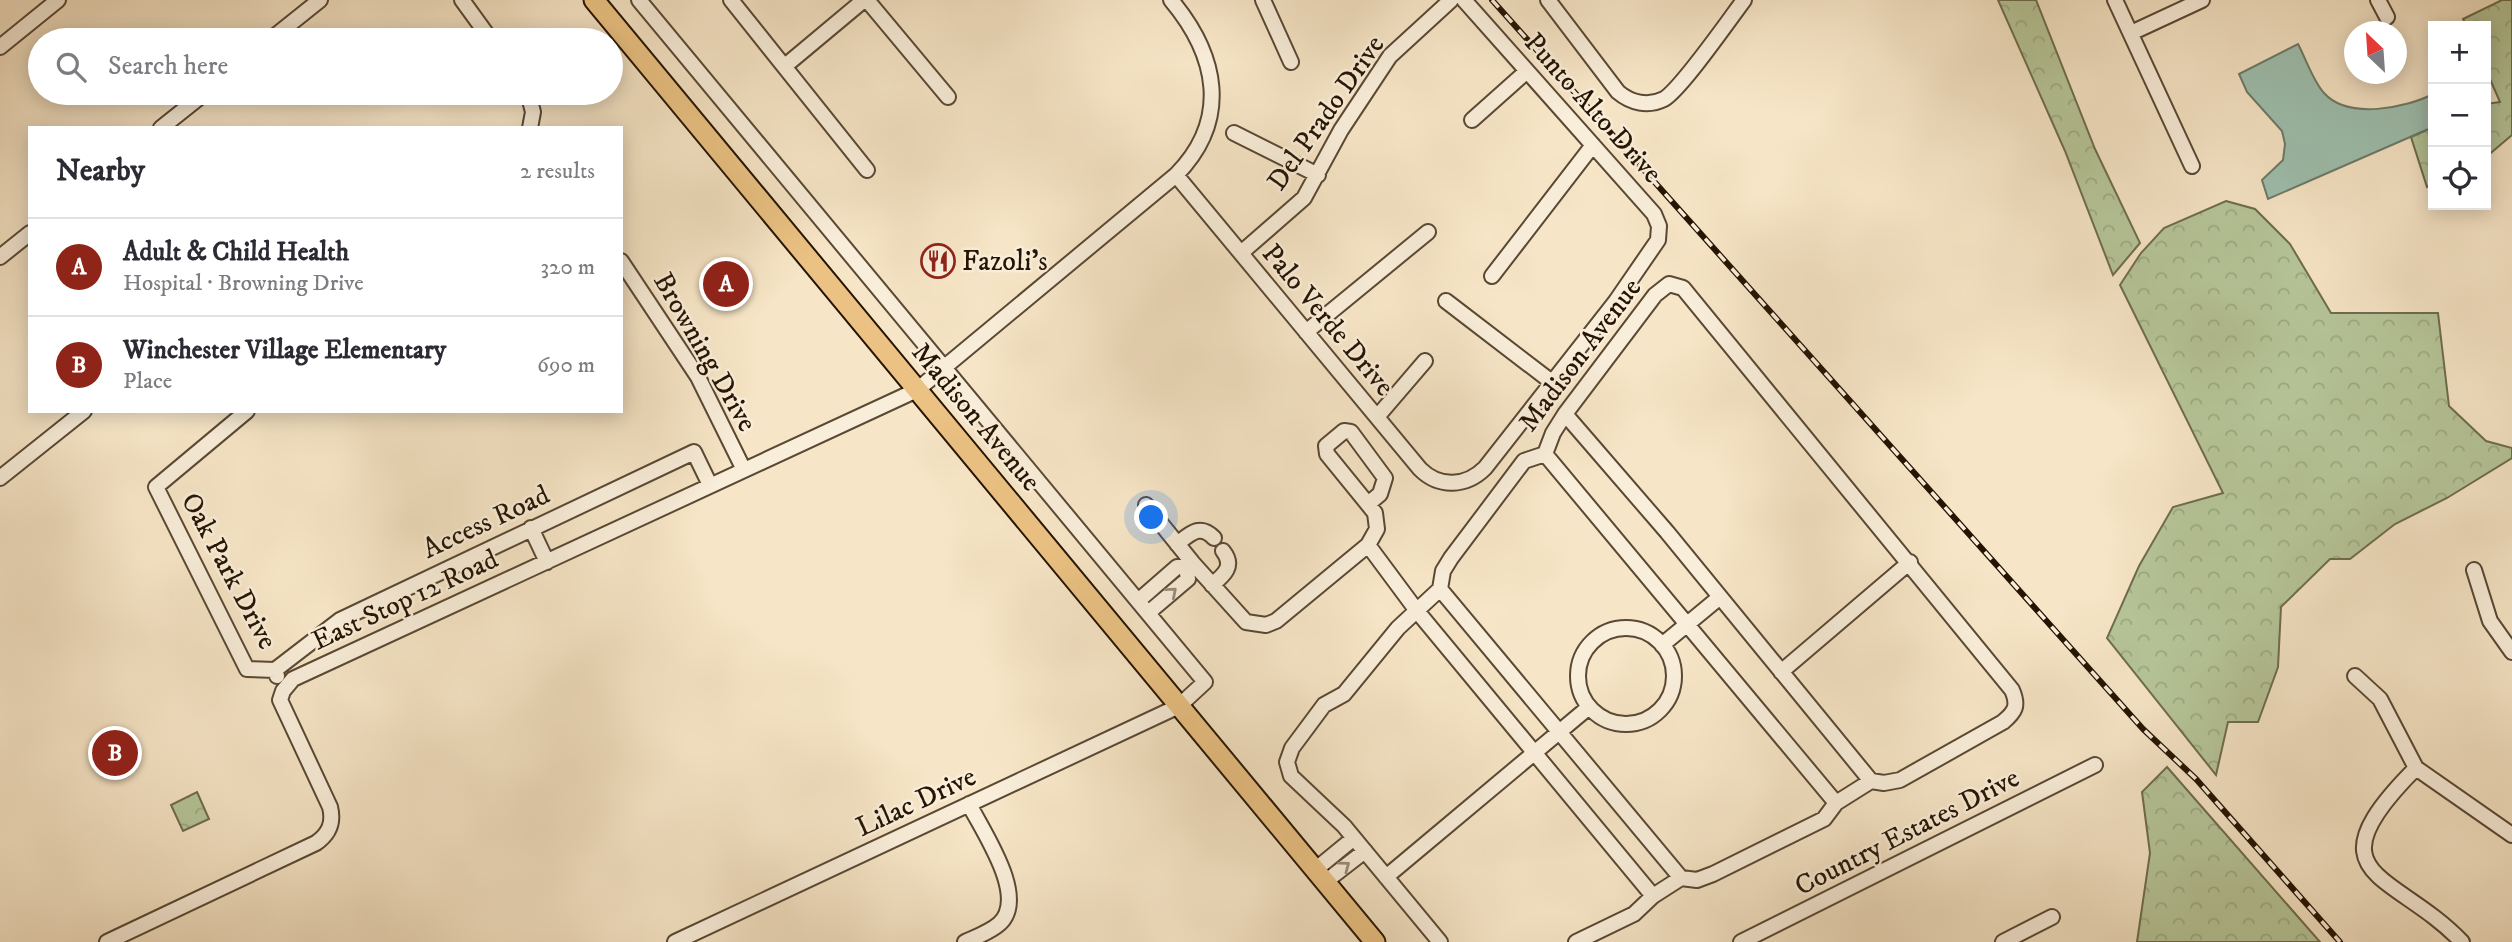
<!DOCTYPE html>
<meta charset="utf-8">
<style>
:root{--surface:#fff;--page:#f7f7f7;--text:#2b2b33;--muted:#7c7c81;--line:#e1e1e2;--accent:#8f2418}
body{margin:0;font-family:"IM FELL DW Pica",serif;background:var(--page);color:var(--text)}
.controls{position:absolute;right:21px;top:21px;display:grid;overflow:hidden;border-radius:0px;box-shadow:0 4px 18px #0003}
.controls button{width:63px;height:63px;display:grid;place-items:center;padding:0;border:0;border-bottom:2px solid var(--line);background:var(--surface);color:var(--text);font:35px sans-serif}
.compass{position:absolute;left:2344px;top:21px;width:63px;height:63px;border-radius:50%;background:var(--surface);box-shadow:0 4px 18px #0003;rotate:335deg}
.you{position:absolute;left:1152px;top:518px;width:24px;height:24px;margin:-18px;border:5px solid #fff;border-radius:50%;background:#1a73e8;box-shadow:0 0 0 10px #1a73e833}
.badge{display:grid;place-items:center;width:46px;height:46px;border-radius:50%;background:var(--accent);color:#fff;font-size:23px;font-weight:700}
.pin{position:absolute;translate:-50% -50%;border:4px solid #fff;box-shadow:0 2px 7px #0006}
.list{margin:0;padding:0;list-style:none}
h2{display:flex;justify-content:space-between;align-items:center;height:91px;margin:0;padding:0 28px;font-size:30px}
h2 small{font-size:23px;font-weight:400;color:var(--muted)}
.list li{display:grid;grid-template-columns:46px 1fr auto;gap:21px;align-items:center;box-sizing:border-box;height:98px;padding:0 28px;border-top:2px solid var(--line)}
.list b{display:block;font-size:26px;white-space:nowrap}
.list p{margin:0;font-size:23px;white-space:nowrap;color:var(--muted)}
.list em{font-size:23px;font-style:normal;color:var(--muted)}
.icon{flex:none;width:38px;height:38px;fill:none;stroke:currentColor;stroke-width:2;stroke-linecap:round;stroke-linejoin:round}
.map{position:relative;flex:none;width:2512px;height:942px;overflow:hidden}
.search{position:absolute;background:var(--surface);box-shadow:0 4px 18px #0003;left:28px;top:28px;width:595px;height:77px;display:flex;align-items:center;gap:18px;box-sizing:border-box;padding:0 24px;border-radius:38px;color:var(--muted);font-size:26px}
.panel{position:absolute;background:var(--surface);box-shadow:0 4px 18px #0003;left:28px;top:126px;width:595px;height:287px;border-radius:0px}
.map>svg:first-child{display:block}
.forest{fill:url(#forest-crowns);stroke:#6e6d4e;stroke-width:2}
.water{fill:#9ec0af;stroke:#6e7b6a;stroke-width:2}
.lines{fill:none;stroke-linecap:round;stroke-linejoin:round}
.minor-casing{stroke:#594834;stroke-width:18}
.major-casing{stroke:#251403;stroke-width:23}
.minor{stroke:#f9eeda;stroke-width:14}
.major{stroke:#ebc283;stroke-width:19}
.rail-casing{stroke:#251403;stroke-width:6}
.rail{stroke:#f9eeda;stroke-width:3.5;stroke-dasharray:10;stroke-linecap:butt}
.oneway{stroke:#9a8c79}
.labels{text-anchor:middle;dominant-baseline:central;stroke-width:5;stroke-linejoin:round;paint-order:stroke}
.street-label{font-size:28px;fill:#251403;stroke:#f9eeda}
.poi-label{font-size:28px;fill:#251403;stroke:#f9eeda;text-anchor:start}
</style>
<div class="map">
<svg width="2512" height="942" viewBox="0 0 2512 942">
<defs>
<pattern id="forest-crowns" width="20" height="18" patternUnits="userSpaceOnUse" patternTransform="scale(1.75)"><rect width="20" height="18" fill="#b6c699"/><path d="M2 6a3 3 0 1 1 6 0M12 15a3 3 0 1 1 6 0" fill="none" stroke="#9ca982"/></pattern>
</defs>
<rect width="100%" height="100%" fill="#f6e5c6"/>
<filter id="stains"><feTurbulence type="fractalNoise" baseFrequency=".00286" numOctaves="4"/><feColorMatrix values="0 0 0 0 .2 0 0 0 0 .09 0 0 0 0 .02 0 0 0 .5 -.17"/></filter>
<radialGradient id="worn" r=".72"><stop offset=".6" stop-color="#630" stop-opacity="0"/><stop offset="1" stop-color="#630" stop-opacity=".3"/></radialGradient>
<!-- forest -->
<path class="forest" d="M1998,0H2036L2095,149L2140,243L2113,275L2065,151Z
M2502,0H2512V135L2486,157V104L2500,102L2486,70V26H2467L2463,19Z
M2433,127V184L2427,187L2411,137Z
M2226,201L2255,209L2290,244L2331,313H2438L2449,406L2486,441L2512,448V458L2447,498L2395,524L2350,559H2330L2281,607L2278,667L2258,722H2228L2216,775L2107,638L2139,566L2173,507L2223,493L2120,285L2141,253L2164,228Z
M2167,767L2320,942H2137L2150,853L2142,792Z
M197,792L209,819L183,831L171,805Z"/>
<!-- water -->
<path class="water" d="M2298,44C2306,59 2313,81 2324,93C2348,120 2406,108 2433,94V127L2268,199L2262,180L2283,160L2285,144L2282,131L2247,92L2239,74Z"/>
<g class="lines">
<!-- minor casing -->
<g class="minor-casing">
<path id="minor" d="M462,0L491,40
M639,0L1205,682L1179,706L675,942
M731,0L867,170
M867,0L948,97
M1263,0L1291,62
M1548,0L1618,92C1631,103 1648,107 1664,99C1681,89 1729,20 1744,0
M2115,0L2192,166
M2378,0L2387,17
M2131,33L2202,0
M270,40L320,0
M0,47L58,0
M785,66L864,0
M528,93L533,112L530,128
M1472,120L1527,71
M161,128L205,93
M1234,133L1318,175
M1176,175L1420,469C1439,488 1466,487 1485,468L1616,301L1658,240L1659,226L1654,214L1464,0
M1241,253L1304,198L1341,130L1390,56L1451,0
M0,257L30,233
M621,261L698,377L744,470
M1492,276L1593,145
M1446,301L1553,383
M1306,332L1428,232
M247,411L156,487L247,669L275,670L277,676
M1565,414L1667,532L1871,781
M1377,417L1425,361
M1545,454L1836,803
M0,478L84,411
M1368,504L1380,494L1385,478L1351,432L1344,431L1326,446L1327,454L1375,513L1377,529L1368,545
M1146,505L1192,562L1186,567L1188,579L1148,613
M531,528L547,562
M1177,544C1190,534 1200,523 1214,538
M1191,561L1246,622L1266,625L1276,621L1368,545L1417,611L1653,896
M2474,570L2490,621L2512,652
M1212,585C1224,575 1235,566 1223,551
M1440,589L1681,878
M1138,601L1177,567H1186
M1578 676a48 48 0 1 1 96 0a48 48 0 1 1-96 0Z
M1662,645L1720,597
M275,670L340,620L694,452L710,485
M1781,672L1910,562
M2355,676L2380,699L2416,768L2512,835
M2416,768C2306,878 2394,871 2462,942
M1315,870L1354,838
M1386,877L1589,707
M1325,882L1365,851
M107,942L316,843C329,834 334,823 330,807L280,700L283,691L293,679L917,390L1176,175C1231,119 1217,55 1171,0
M965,942C976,937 990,932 999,924C1029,898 983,832 969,804
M1440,942L1344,826L1291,776L1287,762L1292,748L1324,705L1344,694L1398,628L1440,589L1443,571L1451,558L1524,461L1545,454L1553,433L1565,414L1655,295L1669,284L1683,288L2012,690C2019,706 2015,712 2003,722L1900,780L1884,783L1871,781L1836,803L1824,819L1713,874L1697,880L1681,878L1653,896L1634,914L1576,942
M1741,942L2095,765
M2003,942L2052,917"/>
</g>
<!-- major casing -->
<g class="major-casing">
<path id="major" d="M594,0L1375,942"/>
</g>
<!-- minor -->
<use href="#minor" class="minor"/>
<!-- major -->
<use href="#major" class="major"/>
<!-- rail casing -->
<g class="rail-casing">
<path id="rail" d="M1492,0L2143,729L2196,779L2340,942"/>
</g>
<!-- rail -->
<use href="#rail" class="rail"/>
</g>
<!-- one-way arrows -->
<defs><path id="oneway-chevron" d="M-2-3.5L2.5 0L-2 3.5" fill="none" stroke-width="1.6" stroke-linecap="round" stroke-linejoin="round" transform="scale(1.75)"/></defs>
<g class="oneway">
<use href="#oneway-chevron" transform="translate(1172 592) rotate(-41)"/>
<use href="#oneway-chevron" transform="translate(1345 866) rotate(-37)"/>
</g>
<!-- icons -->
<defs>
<g id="restaurant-ring" transform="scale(1.75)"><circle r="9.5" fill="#f9eeda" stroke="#8f2418" stroke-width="1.5"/><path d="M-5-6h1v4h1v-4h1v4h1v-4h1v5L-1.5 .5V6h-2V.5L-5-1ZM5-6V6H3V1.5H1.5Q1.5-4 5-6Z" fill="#8f2418"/></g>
</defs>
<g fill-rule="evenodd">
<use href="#restaurant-ring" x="938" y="261"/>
</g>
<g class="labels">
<!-- street labels -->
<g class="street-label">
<text transform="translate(1593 108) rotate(48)">Punto Alto Drive</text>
<text transform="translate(1326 113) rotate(-55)">Del Prado Drive</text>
<text transform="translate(1328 320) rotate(50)">Palo Verde Drive</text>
<text transform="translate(705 352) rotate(60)">Browning Drive</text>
<text transform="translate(1580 355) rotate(-53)">Madison Avenue</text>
<text transform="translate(976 417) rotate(50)">Madison Avenue</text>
<text transform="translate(486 522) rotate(-25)">Access Road</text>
<text transform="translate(229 571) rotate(62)">Oak Park Drive</text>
<text transform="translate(405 600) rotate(-25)">East Stop 12 Road</text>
<text transform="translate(916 802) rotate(-25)">Lilac Drive</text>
<text transform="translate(1907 832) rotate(-27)">Country Estates Drive</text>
</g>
<!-- poi labels -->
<g class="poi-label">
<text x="962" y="261">Fazoli's</text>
</g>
</g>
<rect width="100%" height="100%" filter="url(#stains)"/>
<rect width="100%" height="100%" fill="url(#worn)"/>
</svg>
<div class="controls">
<button>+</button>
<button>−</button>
<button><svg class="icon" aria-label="locate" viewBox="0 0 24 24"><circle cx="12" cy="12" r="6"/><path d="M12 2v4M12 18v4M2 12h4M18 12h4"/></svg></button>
</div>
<svg class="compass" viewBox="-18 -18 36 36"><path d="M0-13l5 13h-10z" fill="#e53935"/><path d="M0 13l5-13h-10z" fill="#7c7c81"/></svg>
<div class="you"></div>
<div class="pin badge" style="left:726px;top:284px">A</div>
<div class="pin badge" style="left:115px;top:753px">B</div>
<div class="search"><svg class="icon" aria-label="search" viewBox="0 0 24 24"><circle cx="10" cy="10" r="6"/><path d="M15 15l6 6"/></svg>Search here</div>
<section class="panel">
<h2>Nearby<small>2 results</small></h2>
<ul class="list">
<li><span class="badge">A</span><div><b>Adult &amp; Child Health</b><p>Hospital · Browning Drive</p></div><em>320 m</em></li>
<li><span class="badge">B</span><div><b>Winchester Village Elementary</b><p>Place</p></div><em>690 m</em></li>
</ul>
</section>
</div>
